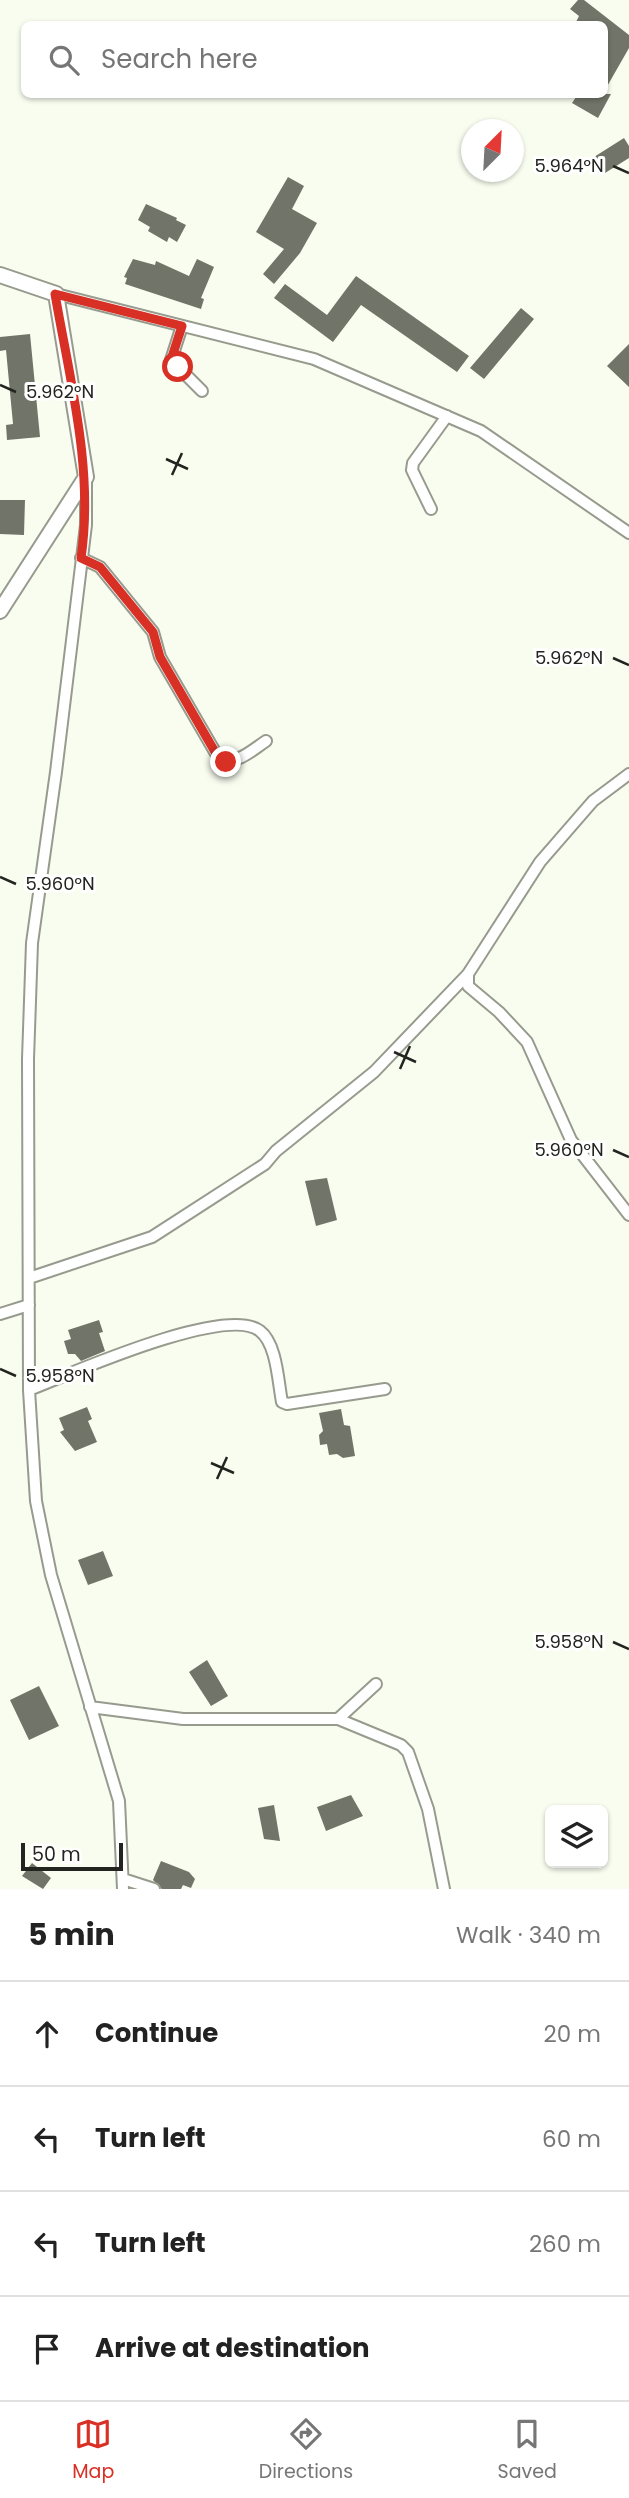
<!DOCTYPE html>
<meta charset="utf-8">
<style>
:root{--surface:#fff;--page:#f2f2f2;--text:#222;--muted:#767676;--line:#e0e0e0;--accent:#d93025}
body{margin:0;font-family:Poppins,sans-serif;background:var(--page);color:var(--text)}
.controls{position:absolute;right:21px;bottom:21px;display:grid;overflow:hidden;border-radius:10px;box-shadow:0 2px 5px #0004}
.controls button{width:63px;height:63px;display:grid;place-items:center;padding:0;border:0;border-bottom:2px solid var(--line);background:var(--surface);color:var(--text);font:35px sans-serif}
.compass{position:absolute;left:461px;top:119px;width:63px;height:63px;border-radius:50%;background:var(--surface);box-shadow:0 2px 5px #0004;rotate:24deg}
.scale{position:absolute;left:21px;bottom:18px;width:102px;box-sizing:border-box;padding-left:7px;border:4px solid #23241f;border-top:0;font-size:19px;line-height:24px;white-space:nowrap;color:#23241f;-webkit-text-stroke:5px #fff;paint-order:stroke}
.stop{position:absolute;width:21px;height:21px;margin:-16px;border:5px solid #d93025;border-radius:50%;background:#fff}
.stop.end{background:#d93025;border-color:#fff;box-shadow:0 2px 7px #0008}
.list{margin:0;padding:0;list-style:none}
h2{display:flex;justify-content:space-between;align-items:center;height:91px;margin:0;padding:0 28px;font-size:30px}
h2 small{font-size:23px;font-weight:400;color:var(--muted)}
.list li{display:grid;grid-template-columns:46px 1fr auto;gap:21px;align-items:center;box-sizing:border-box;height:105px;padding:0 28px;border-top:2px solid var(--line)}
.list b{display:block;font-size:26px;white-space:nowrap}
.list em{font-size:23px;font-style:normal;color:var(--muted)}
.icon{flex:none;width:38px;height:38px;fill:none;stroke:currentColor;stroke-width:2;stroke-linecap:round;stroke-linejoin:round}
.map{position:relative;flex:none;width:629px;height:1889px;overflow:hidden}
.search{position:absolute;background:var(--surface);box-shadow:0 2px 5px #0004;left:21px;right:21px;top:21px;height:77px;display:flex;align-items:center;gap:18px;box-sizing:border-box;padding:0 24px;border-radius:10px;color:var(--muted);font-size:26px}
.sheet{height:511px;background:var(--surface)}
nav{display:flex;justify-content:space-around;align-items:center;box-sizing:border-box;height:98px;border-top:2px solid var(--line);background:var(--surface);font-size:19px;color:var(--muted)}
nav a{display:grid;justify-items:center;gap:4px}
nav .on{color:var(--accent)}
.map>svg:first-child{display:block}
.building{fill:#717569}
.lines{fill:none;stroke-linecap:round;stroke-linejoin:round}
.minor-casing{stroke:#979b8e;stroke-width:14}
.tertiary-casing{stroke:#979b8e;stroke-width:18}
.minor{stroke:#fff;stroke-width:10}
.tertiary{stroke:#fff;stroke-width:14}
.route{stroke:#d93025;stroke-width:9}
.ticks{fill:none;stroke:#23241f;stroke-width:2.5}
.ticks-label{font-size:18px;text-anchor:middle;fill:#23241f;stroke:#fff;stroke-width:6;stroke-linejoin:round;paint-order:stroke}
</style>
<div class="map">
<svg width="629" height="1889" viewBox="0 0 629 1889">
<rect width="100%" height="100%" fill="#f9fdf0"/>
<!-- building -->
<path class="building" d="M578,0H584L629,35V48L605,90V24H575L579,16L570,9Z
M578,94H611L598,118L572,103Z
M624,138L629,146V158L605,173L594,157Z
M288,177L304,186L292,209L317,223L300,253L274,284L263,274L284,249L256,232Z
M146,204L177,218L176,220L186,225L177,242L169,237L167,242L148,231L150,227L138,220Z
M133,259L155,265L156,261L189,276L197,259L214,267L201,298L204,299L201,309L125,284L127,278L124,277Z
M356,276L469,356L457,372L361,305L333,342L274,298L285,284L327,315Z
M521,308L534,319L484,379L470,368Z
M30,334L40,437L7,440L6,425L13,424L6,350L0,351V337Z
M629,344V387L607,366Z
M0,500H25L24,535L0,534Z
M327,1178L337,1220L316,1226L305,1181Z
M99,1320L103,1332L99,1333L105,1351L81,1361L75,1354H68L64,1341L71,1339L68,1330Z
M87,1407L92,1419L88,1421L97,1442L75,1451L60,1432L64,1430L59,1418Z
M341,1409L344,1425L350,1426L355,1456L343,1458L337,1454L329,1455L327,1444L320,1445L319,1435L323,1431L319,1413Z
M103,1551L113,1576L88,1585L78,1560Z
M207,1660L228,1696L211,1706L189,1672Z
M39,1686L59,1726L29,1740L10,1700Z
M351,1795L363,1816L326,1831L317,1807Z
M274,1805L280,1841L264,1839L258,1808Z
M161,1861L189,1872L195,1879L191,1888L183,1885L181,1889H162L153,1880Z
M32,1863L51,1878L43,1889L22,1876Z"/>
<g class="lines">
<!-- minor casing -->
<g class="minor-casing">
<path id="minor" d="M56,294L314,359L481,431L629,533
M182,326L171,360L202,391
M86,477V525L56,772L32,943L28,1059L29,1390L36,1501L51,1575L119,1801L123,1889
M431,509L412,470L413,463L447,416
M81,558L100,567L153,632L160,657L218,757C235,767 251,751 266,741
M629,774L593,801L540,862L468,974V986L499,1012L527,1042L571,1140L629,1215
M29,1278L152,1237L265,1164L276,1151L374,1072L468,974
M0,1314L29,1305
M29,1390C70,1374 226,1304 260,1331C277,1344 278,1382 282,1402L287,1404L385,1389
M90,1707L183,1719H338L401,1745L408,1752L428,1809L444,1889
M338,1719L376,1684
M123,1879L154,1889"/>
</g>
<!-- tertiary casing -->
<g class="tertiary-casing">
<path id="tertiary" d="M0,275L56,294L86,477L0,611"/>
</g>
<!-- minor -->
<use href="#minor" class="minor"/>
<!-- tertiary -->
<use href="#tertiary" class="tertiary"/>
</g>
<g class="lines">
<!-- route -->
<path class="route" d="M178,367L171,360L182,326L55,294C70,381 94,470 81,558L100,567L153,632L160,657L218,757L226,762"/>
</g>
<!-- ticks -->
<path class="ticks" d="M613,166L629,173M0,385L16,392M166,459L188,469M172,475L182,453M613,658L629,665M0,877L16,884M394,1052L416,1062M400,1069L410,1046M613,1150L629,1157M0,1369L16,1376M211,1463L234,1473M217,1479L227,1457M613,1642L629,1649"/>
<g class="ticks-label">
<text x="569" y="172">5.964°N</text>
<text x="60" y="398">5.962°N</text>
<text x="569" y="664">5.962°N</text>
<text x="60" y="890">5.960°N</text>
<text x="569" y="1156">5.960°N</text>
<text x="60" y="1382">5.958°N</text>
<text x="569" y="1648">5.958°N</text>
</g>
</svg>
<div class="controls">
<button><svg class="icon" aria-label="layers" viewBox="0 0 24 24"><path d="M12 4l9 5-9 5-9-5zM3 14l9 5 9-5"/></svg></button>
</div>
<svg class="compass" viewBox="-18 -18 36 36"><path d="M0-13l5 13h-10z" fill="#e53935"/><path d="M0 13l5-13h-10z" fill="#767676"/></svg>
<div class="scale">50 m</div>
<div class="stop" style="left:178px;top:367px"></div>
<div class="stop end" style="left:226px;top:762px"></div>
<div class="search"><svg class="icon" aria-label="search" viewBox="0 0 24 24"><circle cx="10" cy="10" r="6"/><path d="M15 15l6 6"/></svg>Search here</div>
</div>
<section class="sheet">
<h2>5 min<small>Walk · 340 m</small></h2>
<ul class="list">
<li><svg class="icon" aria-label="ahead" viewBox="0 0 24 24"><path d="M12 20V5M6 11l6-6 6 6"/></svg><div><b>Continue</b></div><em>20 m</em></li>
<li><svg class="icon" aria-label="left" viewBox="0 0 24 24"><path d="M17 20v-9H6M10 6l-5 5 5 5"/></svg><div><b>Turn left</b></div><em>60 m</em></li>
<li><svg class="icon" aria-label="left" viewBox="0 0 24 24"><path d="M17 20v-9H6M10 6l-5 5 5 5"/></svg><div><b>Turn left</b></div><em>260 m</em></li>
<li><svg class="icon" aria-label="arrive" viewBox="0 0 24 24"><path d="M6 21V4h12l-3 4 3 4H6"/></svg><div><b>Arrive at destination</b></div></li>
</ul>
</section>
<nav>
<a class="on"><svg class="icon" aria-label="map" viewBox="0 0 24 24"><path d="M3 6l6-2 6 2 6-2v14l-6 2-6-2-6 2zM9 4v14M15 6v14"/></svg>Map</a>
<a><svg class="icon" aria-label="directions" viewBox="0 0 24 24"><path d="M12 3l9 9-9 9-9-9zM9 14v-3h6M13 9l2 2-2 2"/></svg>Directions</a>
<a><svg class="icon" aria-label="saved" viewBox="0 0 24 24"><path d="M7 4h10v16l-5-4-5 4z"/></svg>Saved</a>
</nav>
